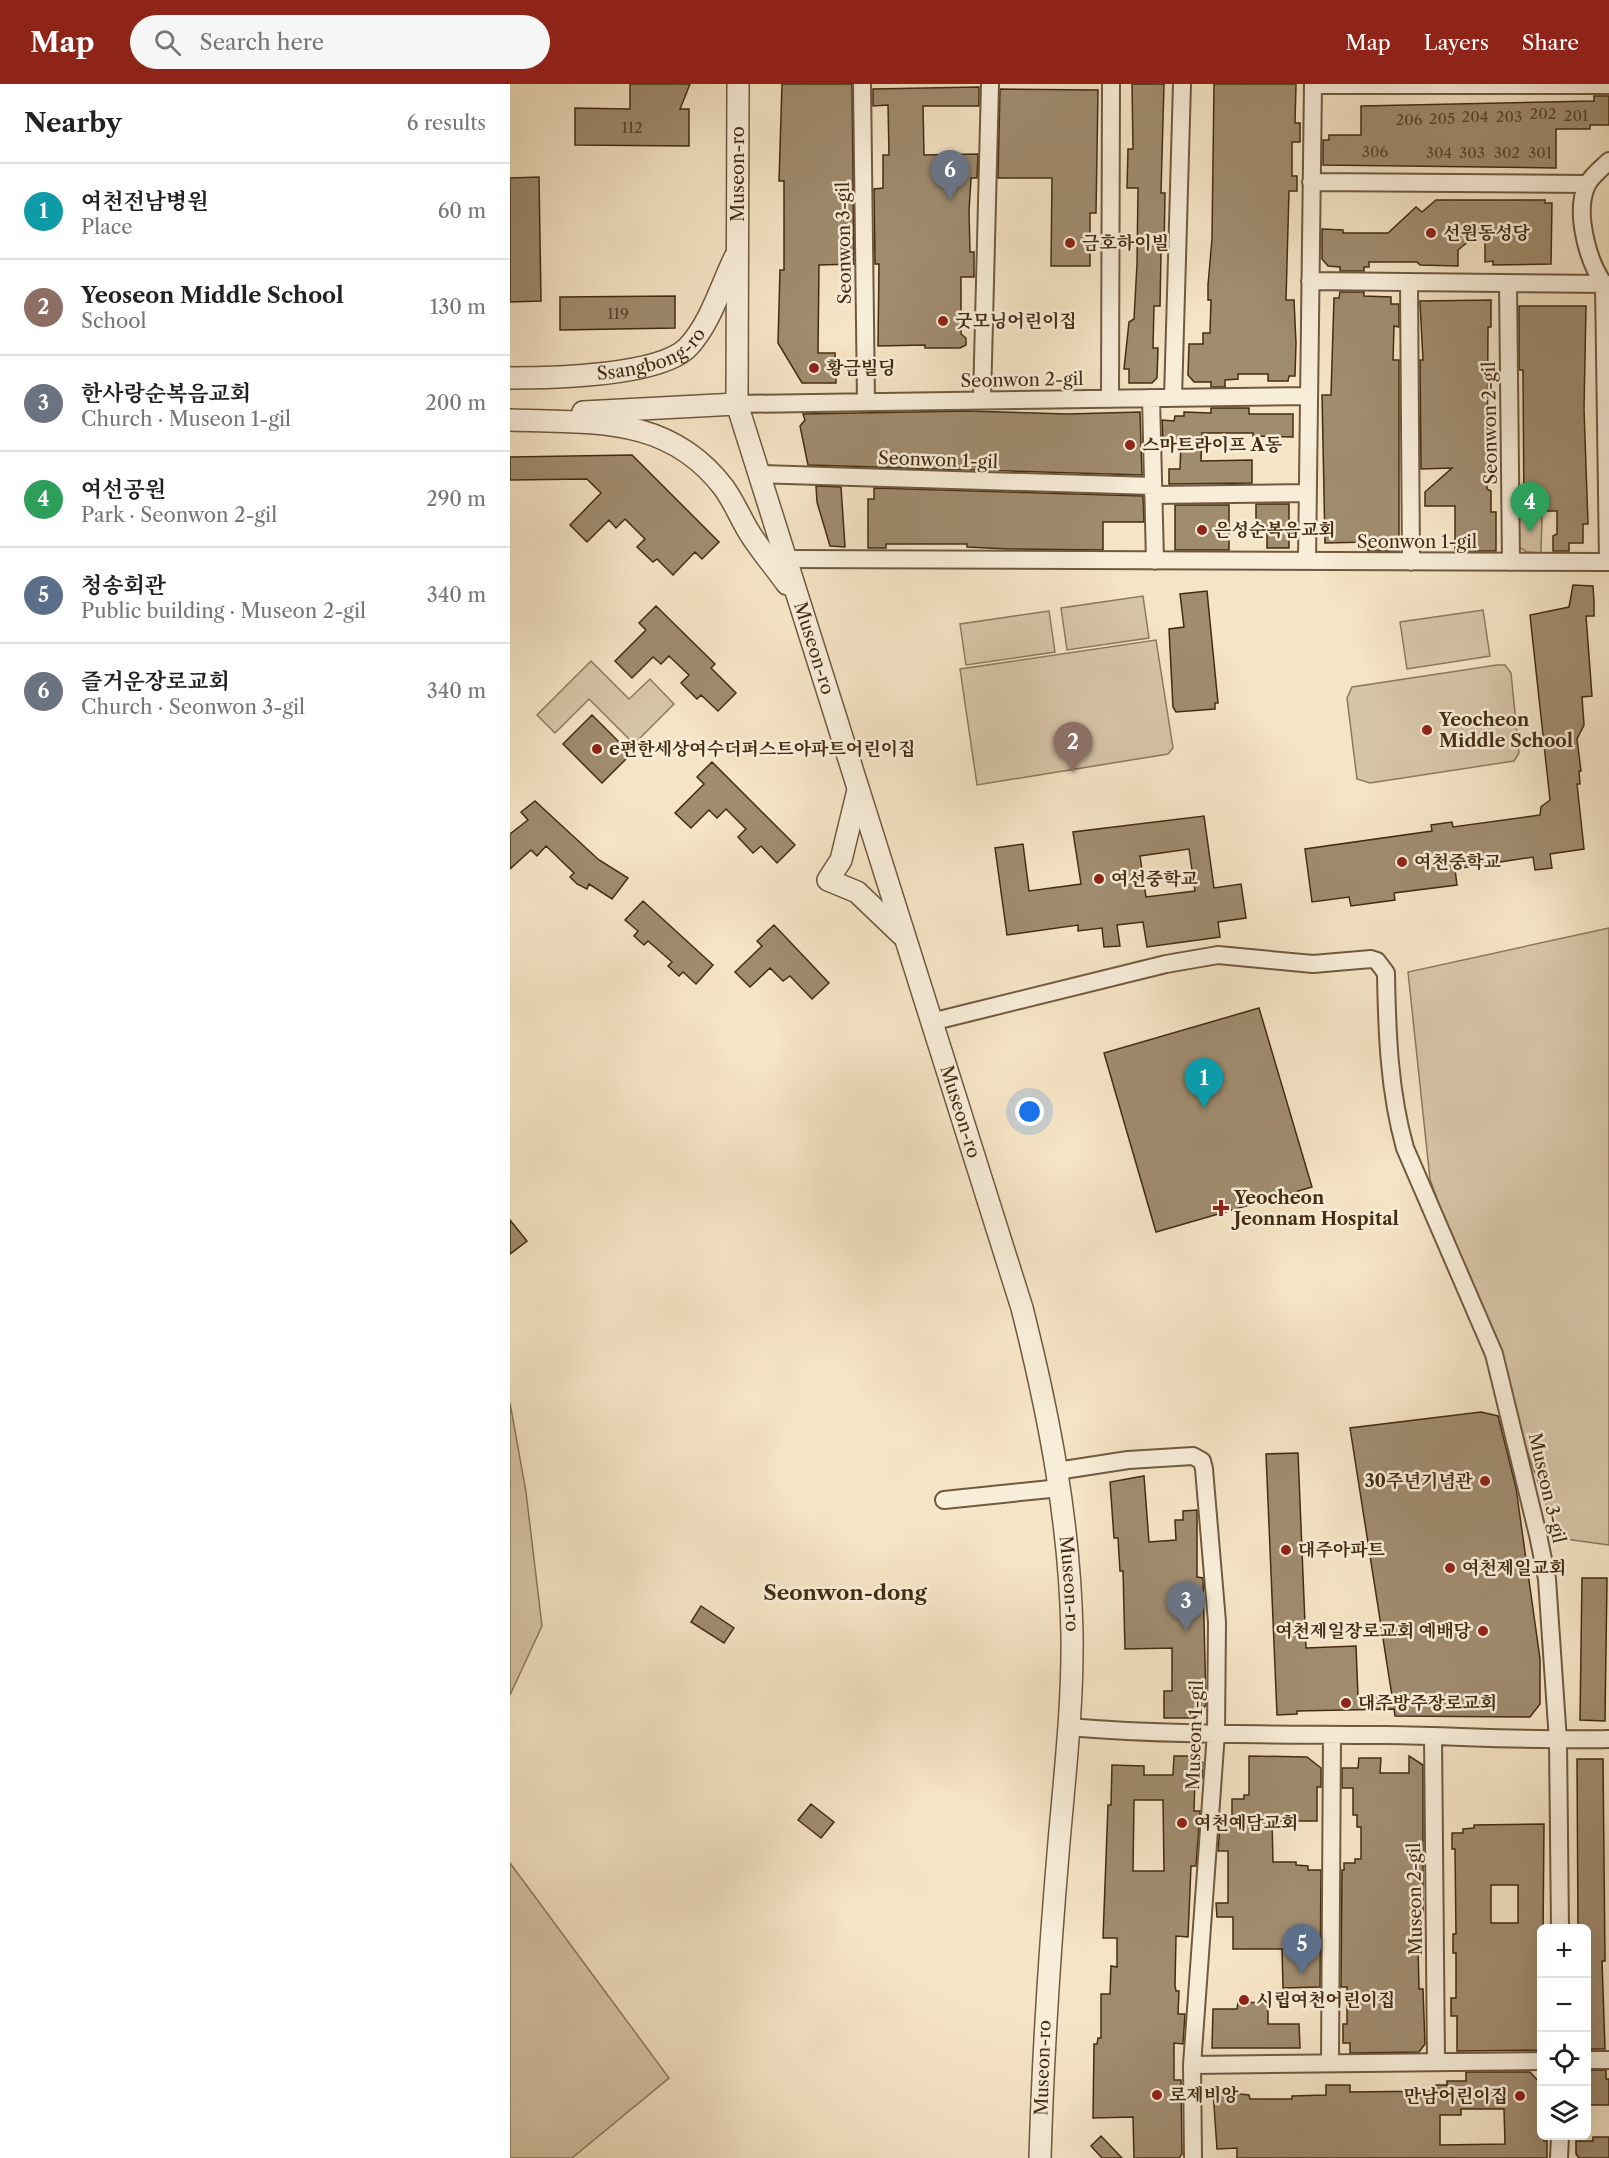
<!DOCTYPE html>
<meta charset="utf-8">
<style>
:root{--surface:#fff;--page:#f6f6f6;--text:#222;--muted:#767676;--line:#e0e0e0;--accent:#8f2418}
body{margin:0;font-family:"Libre Caslon Text","Noto Serif KR",serif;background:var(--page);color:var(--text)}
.controls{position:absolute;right:18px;bottom:18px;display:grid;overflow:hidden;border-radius:9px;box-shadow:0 6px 24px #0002}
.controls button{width:54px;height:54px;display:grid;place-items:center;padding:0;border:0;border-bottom:2px solid var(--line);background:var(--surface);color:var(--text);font:30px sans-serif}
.you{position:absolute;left:520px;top:1028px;width:21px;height:21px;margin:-15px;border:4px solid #fff;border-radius:50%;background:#1a73e8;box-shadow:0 0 0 9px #1a73e833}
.badge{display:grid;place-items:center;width:39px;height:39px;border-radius:50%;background:var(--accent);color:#fff;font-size:20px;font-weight:700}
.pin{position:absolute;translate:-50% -50px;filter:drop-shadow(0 2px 3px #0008)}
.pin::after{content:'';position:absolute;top:32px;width:21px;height:18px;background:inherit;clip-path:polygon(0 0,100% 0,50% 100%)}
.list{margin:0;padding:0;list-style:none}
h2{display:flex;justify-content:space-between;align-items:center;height:78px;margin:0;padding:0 24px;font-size:26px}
h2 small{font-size:20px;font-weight:400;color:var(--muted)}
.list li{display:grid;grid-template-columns:39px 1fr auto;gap:18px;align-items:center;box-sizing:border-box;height:96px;padding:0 24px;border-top:2px solid var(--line)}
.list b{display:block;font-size:22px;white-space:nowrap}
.list p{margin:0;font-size:20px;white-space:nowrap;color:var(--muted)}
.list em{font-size:20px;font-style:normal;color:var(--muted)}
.icon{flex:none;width:33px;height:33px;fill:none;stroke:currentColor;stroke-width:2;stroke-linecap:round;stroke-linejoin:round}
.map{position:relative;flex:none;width:1099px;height:2074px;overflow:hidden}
header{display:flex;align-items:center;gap:36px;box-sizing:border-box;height:84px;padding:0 30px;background:var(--accent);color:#fff}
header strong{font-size:28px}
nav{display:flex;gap:33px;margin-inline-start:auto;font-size:21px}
.search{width:420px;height:54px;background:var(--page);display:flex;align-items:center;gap:15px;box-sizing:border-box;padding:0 21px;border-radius:33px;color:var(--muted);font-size:22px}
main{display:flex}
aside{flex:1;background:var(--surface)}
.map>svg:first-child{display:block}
.green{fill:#d7c5a7;stroke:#8e785c;stroke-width:1.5}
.building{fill:#a08c6f;stroke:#442c12;stroke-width:1.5;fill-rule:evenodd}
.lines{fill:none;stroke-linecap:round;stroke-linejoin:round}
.minor-casing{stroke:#705a3f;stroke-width:20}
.tertiary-casing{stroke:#705a3f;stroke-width:24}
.minor{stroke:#f8edd9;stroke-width:16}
.tertiary{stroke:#f8edd9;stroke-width:21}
.poi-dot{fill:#8f2418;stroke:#f8edd9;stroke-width:2}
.labels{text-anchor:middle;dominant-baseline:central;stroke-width:5;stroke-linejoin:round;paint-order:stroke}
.number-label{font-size:15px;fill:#5b4429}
.street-label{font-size:18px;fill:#442c12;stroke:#f8edd9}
.poi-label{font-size:18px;font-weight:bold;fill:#442c12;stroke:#f8edd9;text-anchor:start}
.quarter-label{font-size:21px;font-weight:bold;fill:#442c12;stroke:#f8edd9}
</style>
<header>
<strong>Map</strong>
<div class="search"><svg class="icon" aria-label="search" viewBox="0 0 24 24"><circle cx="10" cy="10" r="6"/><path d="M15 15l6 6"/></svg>Search here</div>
<nav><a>Map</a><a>Layers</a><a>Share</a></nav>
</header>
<main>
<aside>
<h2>Nearby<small>6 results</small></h2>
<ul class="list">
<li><span class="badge" style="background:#0f9aa8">1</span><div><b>여천전남병원</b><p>Place</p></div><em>60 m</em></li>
<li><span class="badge" style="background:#8d6e63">2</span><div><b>Yeoseon Middle School</b><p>School</p></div><em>130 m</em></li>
<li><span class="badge" style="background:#6b7280">3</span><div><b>한사랑순복음교회</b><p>Church · Museon 1-gil</p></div><em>200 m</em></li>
<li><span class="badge" style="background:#2e9e5b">4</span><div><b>여선공원</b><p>Park · Seonwon 2-gil</p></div><em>290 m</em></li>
<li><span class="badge" style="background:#5c6f8a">5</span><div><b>청송회관</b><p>Public building · Museon 2-gil</p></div><em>340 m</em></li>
<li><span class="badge" style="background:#6b7280">6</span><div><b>즐거운장로교회</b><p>Church · Seonwon 3-gil</p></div><em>340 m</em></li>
</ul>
</aside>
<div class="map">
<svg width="1099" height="2074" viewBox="0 0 1099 2074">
<rect width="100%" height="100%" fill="#f5e4c5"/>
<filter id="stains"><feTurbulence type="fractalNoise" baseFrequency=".00333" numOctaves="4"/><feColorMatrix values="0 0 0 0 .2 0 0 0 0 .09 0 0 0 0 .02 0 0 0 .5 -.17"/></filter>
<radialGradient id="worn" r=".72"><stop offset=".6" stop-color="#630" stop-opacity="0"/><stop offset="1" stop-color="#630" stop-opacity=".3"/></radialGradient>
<!-- green -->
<path class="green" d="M1008,433H1032L1031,469L1017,468L1009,463Z
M633,512L639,554L557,566L551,524Z
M973,526L980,572L897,585L890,538Z
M539,527L545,568L456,581L450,540Z
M646,556L663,664L658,670L467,701L450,585Z
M81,577L119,615L140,595L164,620L124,660L79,615L45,649L27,631Z
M987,581H995L1001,589L1009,669L1004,677L860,699L847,695L837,614L842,603Z
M1099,844V1461L1048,1454L920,1095L898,888Z
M0,1319L16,1408L32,1542L0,1611Z
M0,1779L159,1994L62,2074H0Z"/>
<!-- building -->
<path class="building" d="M120,0H180L170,25H179V62L65,61V24L120,25Z
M272,0H342L344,180L309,181L308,269H325L326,299H292L268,259L270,186H274V97H269Z
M622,0H654L651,109H655L654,168H651L650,222H644L643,264H648L647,294L642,299H619V285H614L619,238L624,235L627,180L628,104H617L618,65H623Z
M704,0H786L785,39H790V58H782V92H787V107H779L776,216H784L786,259L785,292H779L778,297H758V290H728V295L715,296V303H701V298H684L678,291L679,260H693V249H700L701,216H698V201L702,155Z
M469,3V22H413L414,71L468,70L467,94H461L459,127L460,168H464V193H451V250L456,254V261L450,264H415V261L368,262L369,180H365L364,105L373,104V71H379L378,21L363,22V5Z
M490,5L588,6L586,129H580V182H541L542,94H488Z
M1084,12H1099V41H1080V45H1046V84L813,81V56H819V51H851V22L1084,17Z
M29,93L31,217L0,218V94Z
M926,116H1035V119H1042L1041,180L983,181V177L975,178V144L948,166V182L910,181L907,178H859V183H854V187H830V183L818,182L812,175V145L833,146V149H878L906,123L912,128Z
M830,208H854V212L881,213V220H889V243L884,242L883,276H889V467H858V458L815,459L812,311H821L824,214H829Z
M165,212V244L50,246V213Z
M981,216V243H978L977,405L981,407V428H986V467H945V422H915V408L942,384L911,385L910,276H913L910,219V217Z
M1009,222H1076L1074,325L1078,440H1073V459H1059V467H1043V452L1047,450V427H1014L1013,286H1009Z
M701,324H739V330H783V353L743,352V349H692L691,377L742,376V399L659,400V385H670L671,358H653L652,336L664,337L665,332H674V328L701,329Z
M456,327L558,330L630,328L632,391L298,381L290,342L295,336L293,330Z
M122,371L209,458L192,475L185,468L163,491L147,475L143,478L127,463L135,455L115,435L106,444L99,436L77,458L60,441L91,409L77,395L0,396V373Z
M306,402L331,403L335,463L320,462L307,418Z
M364,404L633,412L634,438H593V466L498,465L457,463V460H376V464H358V415H364Z
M746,420H779V464H757V444H746Z
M665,421H719V466H665Z
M1063,501L1083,502L1084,518V532H1076L1082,612L1072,613L1074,641L1067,655L1071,687H1069L1070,700H1067L1074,765L1040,770L1042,784L1025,786L1023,773L945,785L947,801L884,809L885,816L841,822L839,813L802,818L795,765L922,747L921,741L942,738L943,743L1030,731L1031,723L1040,716L1020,531L1059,523Z
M697,507L708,619H705V625L666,628L663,623L659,545L674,543L670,510Z
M146,522L205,580L201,584L226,609L208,627L191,611L187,615L171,599L179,591L159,572L151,580L143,573L122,594L105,577L136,546L129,539Z
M82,631L121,670L92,699L53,660Z
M202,678L285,761L267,779L251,762L243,769L228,753L236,745L216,725L207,734L199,726L181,744L165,729L194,700L187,693Z
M25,717L89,776L118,794L102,815L79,800L77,805L67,800L60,793L64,789L36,762L27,772L21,766L0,785V750L18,736L11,728Z
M694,732L704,804L731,800L736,834L708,838L710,853L637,863L633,838L607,841L610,862L594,863L592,844L568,847V841L497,851L485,764L513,760L519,807L571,800L563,748ZM679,765L685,807L636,813L630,772Z
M133,817L203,881L186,900L173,888L169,892L158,882L162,878L138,857L134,861L124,852L128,847L115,836Z
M264,841L319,899L302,915L280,892L273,897L260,884L240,903L225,888L252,862L247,857Z
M749,924L802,1103L646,1148L594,969Z
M0,1136L17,1157L0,1170Z
M971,1328L988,1332L1006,1404L1030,1575V1620L1020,1633L885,1632L884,1625L787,1627V1630L767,1631L756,1370L788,1369L796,1564L846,1562L848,1612H882L840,1344Z
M634,1392L639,1458L666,1456L665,1436H673V1427L687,1426V1493L693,1494L696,1621L685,1634H654V1607H662V1564L615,1565L613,1487H610L608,1454H604L600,1398Z
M1072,1494H1097L1095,1637L1070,1636Z
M191,1522L224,1544L214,1559L181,1538Z
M664,1672H686L693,1679L692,1694H685L684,1727H690L686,1782H681L678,1853L666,1852L665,1901L666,1907H669L668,1930H675L673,1960L664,1959V1996H671L672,2070L669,2074H624L623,2033L583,2034L584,1960H587L588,1954H591V1910H600L601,1882L607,1883V1854H593L598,1721H601L602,1681L634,1682V1691H663ZM624,1716H653L654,1787H623Z
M739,1672L797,1673L811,1684V1703H807V1737H762L763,1778H786V1781L798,1782V1786H811L810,1903L773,1904L772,1865H723V1833H707L706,1819H718V1767H708L710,1741H722V1715H734V1711H739Z
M899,1672L913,1681V1828H906V1863L908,1862L909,1905H913L915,1960L909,1968L840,1969V1959H833V1940H837V1903H831L832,1786H834V1779H845V1775H851V1743H847V1731H843V1704H832V1684H848L849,1674H871L870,1689H899Z
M1067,1675H1093L1095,1877H1092L1095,1965H1077V1845H1068Z
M301,1720L324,1738L311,1754L288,1736Z
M1034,1740L1032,1966L947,1967V1932H941V1914H946V1869H943V1850H946L945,1765H942V1749H953V1745L964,1744V1741ZM981,1801H1008V1839H981Z
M728,1918L758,1919V1940H789L790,1964H702L703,1925H727Z
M1077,1986H1096V1995H1099V2021H1077Z
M956,1988H1020L1032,2001V2052L1034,2057H1037V2074H727V2064L707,2065L703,2007L739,2011L740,2015H782V2012L816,2011V2001H840V2008L926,2007V2001H937V1997H956ZM951,2025H994L995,2060L930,2061V2031H951Z
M591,2052L612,2074H592L581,2062Z
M1083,2053H1099V2074H1069L1066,2070V2057H1083Z"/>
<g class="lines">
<!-- minor casing -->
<g class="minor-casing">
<path id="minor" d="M352,0L356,318
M803,1H1099
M801,98L1077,100
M800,197L1099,200
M899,198L901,478
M998,199L1001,478
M641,314L645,477
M663,314L672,0
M600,315L601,0
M472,316L480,0
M227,320L799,312
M248,390L643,402
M643,411L797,409
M275,475L1098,478L1094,200C1078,178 1064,128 1077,101C1081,92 1092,84 1099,77
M797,477L803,0
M421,938L656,880L708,871L803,880L861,875L867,877L876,889C877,949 879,1007 895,1064L984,1270L1028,1451L1037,1495L1048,1657L1050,1844
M547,1387L618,1376L683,1372L692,1377L694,1385L707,1538L706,1649L682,1981L683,2074
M434,1416L550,1404
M558,1643C664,1652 770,1650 876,1651C951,1652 1025,1657 1099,1655
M923,1652L926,1978
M1076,1976H1099
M820,1979L822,1651
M682,1981L1032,1977
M1049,2074L1050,2052"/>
</g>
<!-- tertiary casing -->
<g class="tertiary-casing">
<g id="tertiary">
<path id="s1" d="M228,0L227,320L512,1224C539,1331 560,1439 562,1550C563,1619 555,1689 549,1758C540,1863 533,1968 530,2074"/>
<path id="s2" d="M0,294C41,294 150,292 178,263C200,240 211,202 225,173"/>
<path d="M73,328L227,320"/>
<path d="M0,336C83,339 159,331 214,404C224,418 230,433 239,448C250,466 265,483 277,500"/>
<path d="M348,706L331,776L318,796L347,808L392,851"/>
</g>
</g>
<!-- minor -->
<use href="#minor" class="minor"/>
<!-- tertiary -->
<use href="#tertiary" class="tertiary"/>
</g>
<!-- markers -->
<g class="poi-dot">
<circle cx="921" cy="149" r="6"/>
<circle cx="560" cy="159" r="6"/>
<circle cx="433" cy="237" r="6"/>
<circle cx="304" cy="284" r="6"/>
<circle cx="620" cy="361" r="6"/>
<circle cx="692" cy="446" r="6"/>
<circle cx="917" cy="646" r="6"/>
<circle cx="87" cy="665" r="6"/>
<circle cx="892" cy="778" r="6"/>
<circle cx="589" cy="795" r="6"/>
<path d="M708 1115h6v6h6v6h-6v6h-6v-6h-6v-6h6z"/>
<circle cx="975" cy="1397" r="6"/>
<circle cx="776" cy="1466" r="6"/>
<circle cx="940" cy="1484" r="6"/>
<circle cx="973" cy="1547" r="6"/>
<circle cx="836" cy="1619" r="6"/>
<circle cx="672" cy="1739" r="6"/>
<circle cx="734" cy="1916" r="6"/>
<circle cx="647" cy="2011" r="6"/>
<circle cx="1010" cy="2012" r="6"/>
</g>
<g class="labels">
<!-- number labels -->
<g class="number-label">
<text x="1033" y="29">202</text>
<text x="1066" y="31">201</text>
<text x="965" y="32">204</text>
<text x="999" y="32">203</text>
<text x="932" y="34">205</text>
<text x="899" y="35">206</text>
<text x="122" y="43">112</text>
<text x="865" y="67">306</text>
<text x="929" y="68">304</text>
<text x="962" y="68">303</text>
<text x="997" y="68">302</text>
<text x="1030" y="68">301</text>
<text x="108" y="229">119</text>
</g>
<!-- street labels -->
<g class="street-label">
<text transform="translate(228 90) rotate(-90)">Museon-ro</text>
<text transform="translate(334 159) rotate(-91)">Seonwon 3-gil</text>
<text stroke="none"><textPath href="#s2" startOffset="146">Ssangbong-ro</textPath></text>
<text transform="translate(512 296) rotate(-1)">Seonwon 2-gil</text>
<text transform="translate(980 339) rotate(-91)">Seonwon 2-gil</text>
<text transform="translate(428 376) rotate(2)">Seonwon 1-gil</text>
<text x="907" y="458">Seonwon 1-gil</text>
<text stroke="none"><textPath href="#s1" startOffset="576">Museon-ro</textPath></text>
<text stroke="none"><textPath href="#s1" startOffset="1062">Museon-ro</textPath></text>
<text transform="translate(1037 1404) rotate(77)">Museon 3-gil</text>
<text stroke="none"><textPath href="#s1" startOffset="1548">Museon-ro</textPath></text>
<text transform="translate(685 1651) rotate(-88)">Museon 1-gil</text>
<text transform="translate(905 1815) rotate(-91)">Museon 2-gil</text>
<text transform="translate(533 1984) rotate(-88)">Museon-ro</text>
</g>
<!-- poi labels -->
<g class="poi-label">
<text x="933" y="149">선원동성당</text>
<text x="572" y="159">금호하이빌</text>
<text x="445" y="237">굿모닝어린이집</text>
<text x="316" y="284">황금빌딩</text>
<text x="632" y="361">스마트라이프 A동</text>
<text x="704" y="446">은성순복음교회</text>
<text x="929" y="636">Yeocheon<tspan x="929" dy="21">Middle School</tspan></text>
<text x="99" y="665">e편한세상여수더퍼스트아파트어린이집</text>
<text x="904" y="778">여천중학교</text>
<text x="601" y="795">여선중학교</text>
<text x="724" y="1114">Yeocheon<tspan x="724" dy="21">Jeonnam Hospital</tspan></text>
<text x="963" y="1397" text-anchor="end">30주년기념관</text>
<text x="788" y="1466">대주아파트</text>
<text x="952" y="1484">여천제일교회</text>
<text x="961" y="1547" text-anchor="end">여천제일장로교회 예배당</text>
<text x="848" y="1619">대주방주장로교회</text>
<text x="684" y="1739">여천예담교회</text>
<text x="746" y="1916">시립여천어린이집</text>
<text x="659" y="2011">로제비앙</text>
<text x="998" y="2012" text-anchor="end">만남어린이집</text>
</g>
<!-- quarter labels -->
<g class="quarter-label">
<text x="335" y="1508">Seonwon-dong</text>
</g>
</g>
<rect width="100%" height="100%" filter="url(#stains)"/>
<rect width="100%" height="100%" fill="url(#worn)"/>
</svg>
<div class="controls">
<button>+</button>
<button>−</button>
<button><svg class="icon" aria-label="locate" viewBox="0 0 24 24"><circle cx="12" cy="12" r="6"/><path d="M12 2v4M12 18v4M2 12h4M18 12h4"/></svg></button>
<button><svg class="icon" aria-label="layers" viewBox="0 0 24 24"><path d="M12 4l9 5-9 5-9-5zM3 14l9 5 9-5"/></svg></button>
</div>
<div class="you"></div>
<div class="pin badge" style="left:694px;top:1024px;background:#0f9aa8">1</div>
<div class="pin badge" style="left:563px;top:688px;background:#8d6e63">2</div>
<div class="pin badge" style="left:676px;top:1547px;background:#6b7280">3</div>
<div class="pin badge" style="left:1020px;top:448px;background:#2e9e5b">4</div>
<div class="pin badge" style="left:792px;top:1890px;background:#5c6f8a">5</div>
<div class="pin badge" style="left:440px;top:116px;background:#6b7280">6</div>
</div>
</main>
